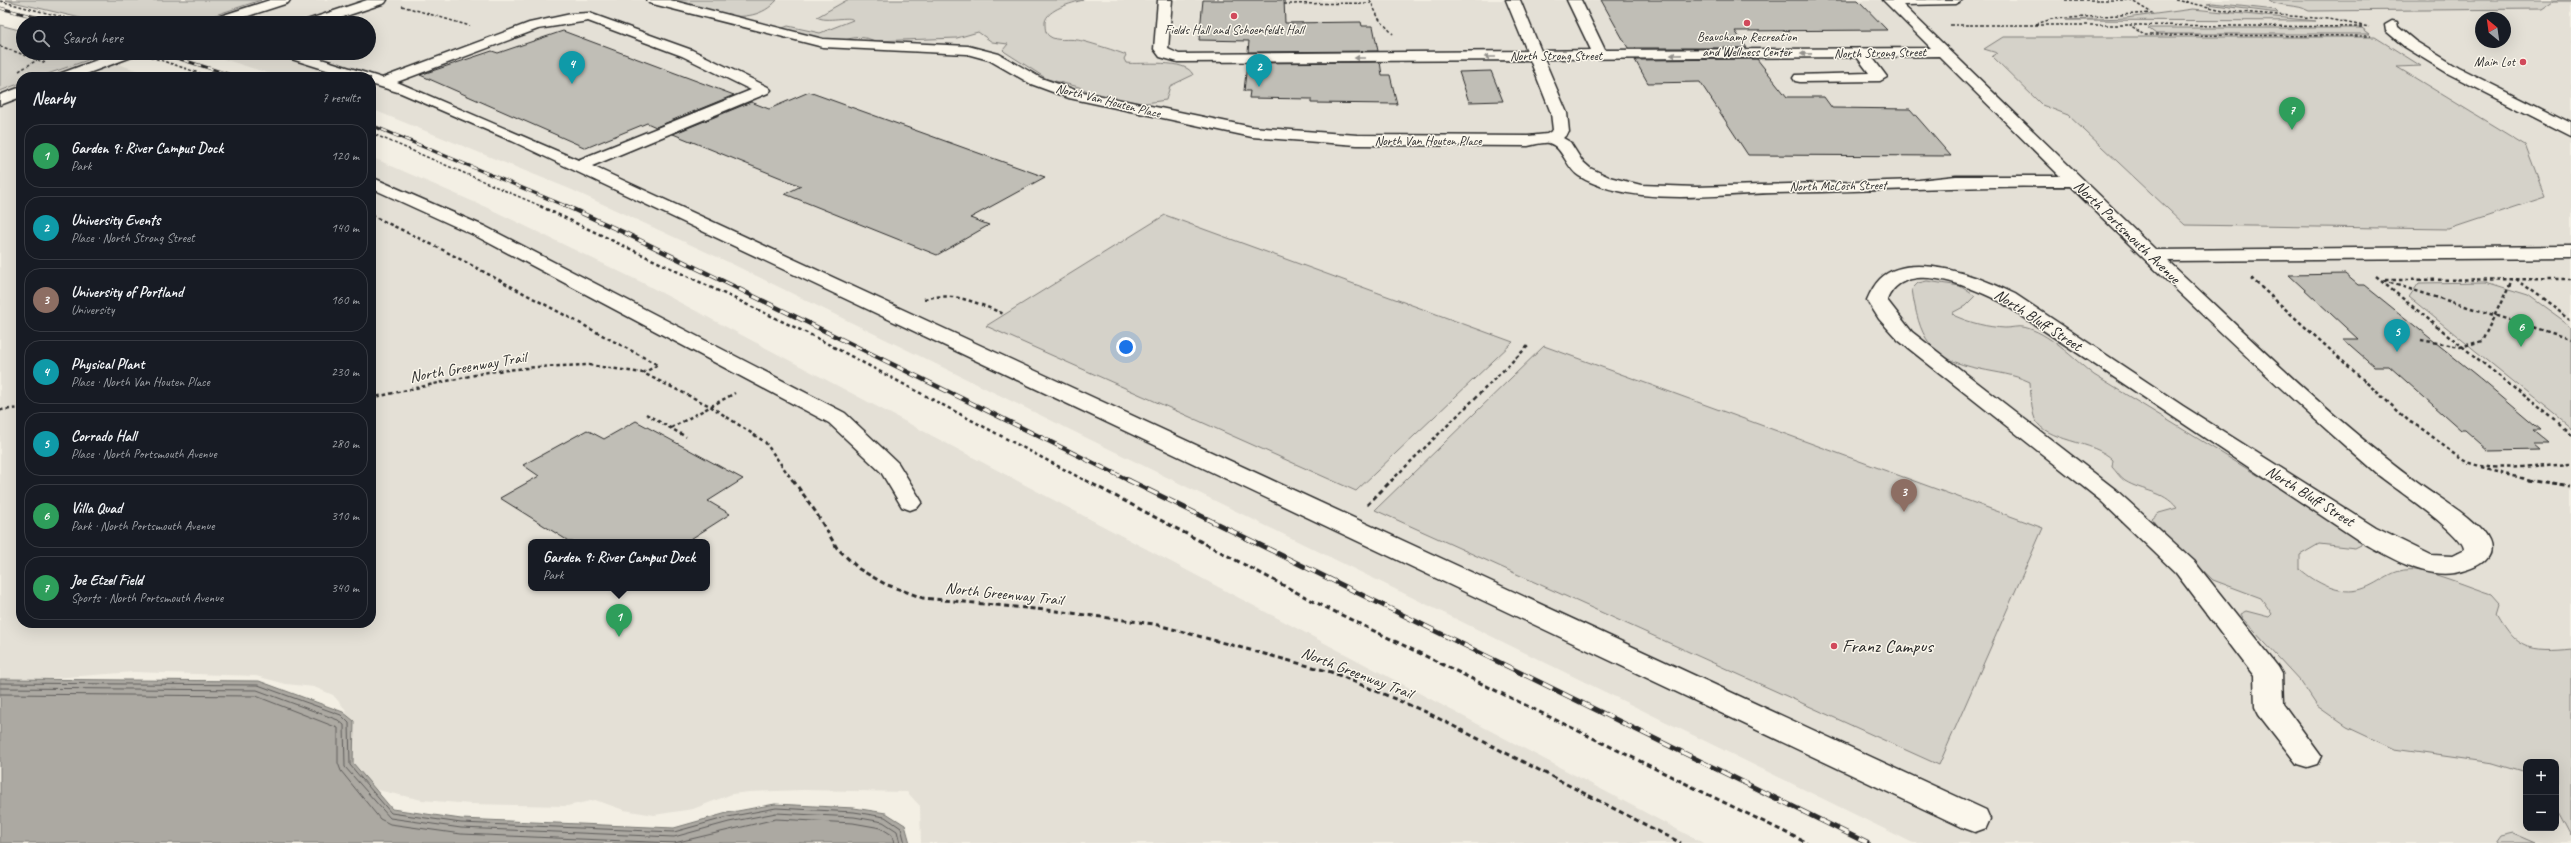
<!DOCTYPE html>
<meta charset="utf-8">
<style>
:root{--surface:#171b24;--page:#20242c;--text:#f1f3f6;--muted:#9ea1a6;--line:#363941;--accent:#0f766e}
body{margin:0;font-family:Caveat,sans-serif;background:var(--page);color:var(--text)}
.controls{position:absolute;right:12px;bottom:12px;display:grid;overflow:hidden;border-radius:8px;box-shadow:0 4px 16px #0002}
.controls button{width:36px;height:36px;display:grid;place-items:center;padding:0;border:0;border-bottom:1px solid var(--line);background:var(--surface);color:var(--text);font:20px sans-serif}
.compass{position:absolute;left:2475px;top:12px;width:36px;height:36px;border-radius:50%;background:var(--surface);box-shadow:0 4px 16px #0002;rotate:331deg}
.you{position:absolute;left:1126px;top:347px;width:14px;height:14px;margin:-10px;border:3px solid #fff;border-radius:50%;background:#1a73e8;box-shadow:0 0 0 6px #1a73e833}
.badge{display:grid;place-items:center;width:26px;height:26px;border-radius:50%;background:var(--accent);color:#fff;font-size:13px;font-weight:700}
.pin{position:absolute;translate:-50% -33px;filter:drop-shadow(0 1px 2px #0008)}
.pin::after{content:'';position:absolute;top:21px;width:14px;height:12px;background:inherit;clip-path:polygon(0 0,100% 0,50% 100%)}
.popup{position:absolute;left:528px;top:539px;width:182px;height:52px;box-sizing:border-box;display:grid;place-content:center;border-radius:8px;background:var(--surface);filter:drop-shadow(0 1px 3px #0005);font-size:13px;white-space:nowrap;color:var(--muted)}
.popup b{font-size:15px;color:var(--text)}
.popup::after{content:'';position:absolute;left:50%;top:100%;margin-left:-8px;border:8px solid transparent;border-top-color:var(--surface)}
.list{margin:0;padding:0;list-style:none}
h2{display:flex;justify-content:space-between;align-items:center;height:52px;margin:0;padding:0 16px;font-size:17px}
h2 small{font-size:13px;font-weight:400;color:var(--muted)}
.list li{display:grid;grid-template-columns:26px 1fr auto;gap:12px;align-items:center;box-sizing:border-box;height:64px;margin:0 8px 8px;padding:0 8px;border:1px solid var(--line);border-radius:16px}
.list b{display:block;font-size:15px;white-space:nowrap}
.list p{margin:0;font-size:13px;white-space:nowrap;color:var(--muted)}
.list em{font-size:13px;font-style:normal;color:var(--muted)}
.icon{flex:none;width:22px;height:22px;fill:none;stroke:currentColor;stroke-width:2;stroke-linecap:round;stroke-linejoin:round}
.map{position:relative;flex:none;width:2571px;height:843px;overflow:hidden}
.search{position:absolute;background:var(--surface);box-shadow:0 4px 16px #0002;left:16px;top:16px;width:360px;height:44px;display:flex;align-items:center;gap:10px;box-sizing:border-box;padding:0 14px;border-radius:22px;color:var(--muted);font-size:15px}
.panel{position:absolute;background:var(--surface);box-shadow:0 4px 16px #0002;left:16px;top:72px;width:360px;height:556px;border-radius:16px}
.map>svg:first-child{display:block}
.built{fill:#e4e0d6;fill-rule:evenodd}
.green{fill:#d5d2c9;stroke:#807e7a}
.water{fill:#aca9a2;stroke:#787772}
.lines{fill:none;stroke-linecap:round;stroke-linejoin:round}
.shore{stroke:#5f5d5b;stroke-width:1}
.building{fill:#c0beb6;stroke:#2b2b2b}
.minor-casing{stroke:#2b2b2b;stroke-width:3}
.path-far2{stroke:#2b2b2b;stroke-width:1.5;stroke-dasharray:3 2;stroke-linecap:butt}
.path-far1{stroke:#2b2b2b;stroke-width:2.5;stroke-dasharray:3.5 3;stroke-linecap:butt}
.path{stroke:#2b2b2b;stroke-width:3;stroke-dasharray:5 3.5;stroke-linecap:butt}
.minor{fill:#fbf7ec;fill-rule:evenodd}
.rail-far2-casing{stroke:#2b2b2b;stroke-width:3}
.rail-far1-casing{stroke:#2b2b2b;stroke-width:4.5}
.rail-casing{stroke:#2b2b2b;stroke-width:5}
.rail-far2{stroke:#fbf7ec;stroke-width:2;stroke-dasharray:6;stroke-linecap:butt}
.rail-far1{stroke:#fbf7ec;stroke-width:3;stroke-dasharray:8;stroke-linecap:butt}
.rail{stroke:#fbf7ec;stroke-width:3.5;stroke-dasharray:11;stroke-linecap:butt}
.oneway{fill:#93918c}
.poi-dot{fill:#d1495b;stroke:#fbf7ec;stroke-width:1.5}
.labels{text-anchor:middle;dominant-baseline:central;stroke-width:3;stroke-linejoin:round;paint-order:stroke}
.far-poi-label{font-size:13px;fill:#2b2b2b;stroke:#fbf7ec}
.far-street-label{font-size:13px;fill:#2b2b2b;stroke:#fbf7ec}
.street-label{font-size:16px;fill:#2b2b2b;stroke:#fbf7ec}
.near-poi-label{font-size:19px;fill:#2b2b2b;stroke:#fbf7ec;text-anchor:start}
</style>
<div class="map">
<svg width="2571" height="843" viewBox="0 0 2571 843">
<rect width="100%" height="100%" fill="#f3efe4"/>
<filter id="ink" filterUnits="userSpaceOnUse"><feTurbulence type="fractalNoise" baseFrequency=".025" numOctaves="2"/><feDisplacementMap in="SourceGraphic" scale="8" xChannelSelector="R" yChannelSelector="G"/><feConvolveMatrix kernelMatrix="1 2 1 2 8 2 1 2 1" color-interpolation-filters="sRGB"/></filter>
<g filter="url(#ink)">
<!-- built -->
<path class="built" d="M261,0H2571V843H1913L728,262L570,189L371,109V77H280L205,53H369V23H191ZM2481,18H2505V42H2481ZM2526,762H2556V828H2526Z
M107,53H148L118,64L156,77H39Z
M21,83V623H371V157L490,209L643,283L1703,843H921L920,806L907,792L803,790L749,792L732,794L693,809L654,815L624,810L595,800L567,806L471,804L422,800L364,787L347,777L348,725L346,710L333,695L314,687L286,684L256,676L134,672L0,682V91ZM531,542H707V588H531Z"/>
<!-- green -->
<path class="green" d="M5,0H261L191,23H101Z
M664,0H777C750,32 698,9 664,0Z
M847,0H1083C1072,3 1047,9 1045,22C1045,27 1045,33 1049,36C1057,42 1068,38 1077,40C1082,40 1123,53 1126,55L1124,59L1126,63C1140,65 1187,58 1193,75L1170,86L1166,100L1139,104L1106,100L1079,87L1047,79L1005,52L1003,50L1008,44L992,42L978,32L957,38L875,41C853,32 849,43 828,41C812,39 796,33 780,29L788,26L820,33L853,20C850,15 826,23 817,17Z
M2268,0H2571V1H2554L2542,9L2309,11C2296,4 2280,7 2268,0Z
M2213,3L2275,10L2278,13L2207,4Z
M2193,9L2316,21L2065,20L2126,18Z
M0,25L23,31V53L105,54L39,77H21V83L0,91Z
M2148,28H2362L2370,34H2156Z
M2003,37H2375L2421,66L2397,67L2525,145L2545,197L2449,229L2185,225L2068,115L2042,105L1992,56L1997,53L1984,49Z
M1165,215L1513,342L1356,491L986,326Z
M1927,281L1960,286L1975,296L1965,306L1952,313L1955,316C1971,323 1987,327 2005,328C2011,328 2018,326 2023,327C2049,332 2073,359 2094,375L2352,533L2361,542V545L2355,548L2319,544L2300,555V569C2316,583 2340,596 2362,589C2381,583 2393,567 2415,570C2437,573 2469,587 2491,594L2499,603L2496,613C2517,650 2530,652 2571,648V836L2556,808V762H2526V773L2493,763L2394,749L2347,727L2317,706L2301,682L2242,618L2240,614L2246,611L2269,617L2272,614L2261,598L2213,580L2158,528L2152,519L2159,513L2177,508C2163,490 2143,492 2125,481C2120,478 2116,471 2112,467L2113,460C2094,440 2045,442 2035,419C2031,409 2031,393 2030,382C2013,374 1998,373 1980,369C1929,359 1919,337 1912,289L1918,283Z
M2486,282L2528,295L2571,326V428L2409,297L2419,283Z
M1544,346L2043,528L1939,765L1375,510Z
M2513,833L2536,843H2495L2500,836Z"/>
<!-- water -->
<path class="water" d="M0,679L259,681L343,712L354,721L353,763L392,809L461,819L674,828L727,813L775,804L854,808L886,813L905,825L910,843H0Z"/>
<g class="lines">
<!-- shore -->
<path class="shore" d="M0,683L258,685L341,715L349,723L350,765L391,813L461,823L674,832L728,817L776,808L854,812L885,817L901,828L905,843
M0,688L257,690L338,720L344,725L345,767L390,818L461,828L674,837L729,822L776,813L854,817L883,822L897,831L900,843
M0,694L256,696L338,728V763L341,771L380,819L390,824L461,834L674,843L776,819L853,823L881,828L892,835L894,843"/>
</g>
<!-- building -->
<path class="building" d="M1203,0H1284L1285,23L1361,22L1362,26H1373L1378,51L1248,52L1249,41L1199,40Z
M1601,0H1858L1887,30L1735,31L1747,48H1628Z
M563,31L734,95L656,127L647,123L586,148L420,75L492,51L498,53Z
M1757,59L1787,97H1824L1832,108L1910,109L1951,156L1748,155L1700,82L1648,83L1635,60Z
M1380,62L1382,75H1390L1397,104L1311,103V99L1249,98L1250,91H1244L1247,63Z
M1491,71L1503,101L1469,102L1459,72Z
M809,92L1045,177L970,218L989,225L937,255L785,194L801,186L673,134L751,102L769,109Z
M2345,274L2358,285H2364L2476,375L2541,430H2533L2550,444H2533L2540,450L2489,451L2465,430H2461L2389,366H2374L2343,339H2358L2289,275Z
M636,421L743,479L708,501L730,514L686,542H570L500,498L539,476L523,465L587,430L604,439Z"/>
<g class="lines">
<!-- minor casing -->
<g class="minor-casing">
<path id="minor" d="M270,0H290L288,3L227,23H206L208,20Z
M367,0H387L385,3L325,23H305L307,20Z
M647,0H670L823,39L968,46L999,54L1041,78L1078,91L1252,127L1357,135L1528,136L1547,134L1553,130L1551,113L1530,60L1178,62L1160,57L1154,49L1158,0H1172L1168,49L1179,54L1527,51L1506,0H1520L1541,51L1591,50L1567,0H1581L1605,50L1931,48L1883,0H1962L1955,4L1903,5L2156,250L2571,246V258L2168,261C2249,337 2329,417 2419,483C2437,497 2479,520 2488,541C2497,562 2469,570 2454,573C2421,578 2386,555 2358,540L2001,302C1971,287 1904,257 1887,300L1912,332L2116,490L2194,561L2278,667L2282,674L2283,704L2321,756L2317,764L2307,767L2297,764L2259,715L2255,707L2254,676L2176,573L2100,500L1898,340L1879,319L1867,300C1870,293 1874,285 1880,279C1910,249 1983,278 2015,294L2183,406L2376,528L2431,555L2452,556L2464,550C2463,534 2393,487 2377,474C2271,382 2170,285 2070,186C1971,186 1873,191 1775,193C1730,194 1686,200 1642,195C1622,193 1596,187 1579,176C1566,168 1563,147 1549,143C1543,142 1534,145 1528,146L1357,145L1252,137L1069,98L1031,84L989,60L967,54L823,47L649,3ZM1939,56L2060,176H1956L1919,180L1696,187L1641,185L1609,177L1590,168L1582,161L1570,142L1563,138L1569,132L1567,113L1544,59L1857,57L1869,73L1795,75L1793,78L1795,81L1800,82L1880,81L1887,77L1872,57Z
M589,13L692,50L768,87L771,90L768,93L592,166L1986,810L1990,819L1986,828L1975,832L1964,828L512,141L401,93L371,84V77H349L282,56L280,53H302L382,78L529,23L571,14ZM588,21L682,56L751,90L578,160L397,82L538,29Z
M2392,21L2397,22L2398,27L2415,41L2459,68L2571,124V136L2449,74L2405,47L2386,31L2385,25Z
M116,53H136L134,56L78,77H57L59,74Z
M21,87V97L0,105V95Z
M371,177L486,227L845,413L898,463L922,502L918,507L910,510L902,507L881,472L829,423L474,235L371,188Z"/>
</g>
<!-- path-far2 -->
<path class="path-far2" d="M1370,0L1379,19L1393,34
M2065,0H2138
M2176,0L2228,11L2328,19L2369,27
M0,1L86,23
M1284,4L1371,3
M402,6L470,26
M2036,24L2052,19L2152,13L2132,1
M1950,25H2130
M2362,27L2130,25L2144,35L2371,36
M0,46L46,63
M151,57L211,77
M19,71L37,60
M371,133L543,207"/>
<!-- path-far1 -->
<path class="path-far1" d="M540,206L811,335L1086,481
M371,215L443,250L658,365L643,373
M2376,277L2571,434
M2251,278L2410,422C2431,432 2445,450 2465,461C2491,474 2542,464 2571,463
M2516,279L2571,319
M2386,280L2571,279
M2384,281L2571,339
M924,299C953,291 977,303 1004,314
M2421,340L2460,347L2482,341L2512,280
M371,398L488,372L536,367L589,365L643,373L710,406L765,442L793,481
M0,410L21,408
M646,414L686,437
M671,428L735,393
M2482,468L2533,481
M1391,481L1528,346"/>
<!-- path -->
<path class="path" d="M793,480L815,511L837,548L859,569L885,584L923,598L1056,611L1154,624L1331,672L1426,712L1681,843
M1085,480L1311,600L1807,843
M2527,480L2571,487
M1367,505L1392,480"/>
<!-- minor -->
<use href="#minor" class="minor"/>
<!-- rail-far2 casing -->
<g class="rail-far2-casing">
<path id="rail-far2" d="M0,8L59,23
M161,53L237,77
M371,125L568,207"/>
</g>
<!-- rail-far1 casing -->
<g class="rail-far1-casing">
<path id="rail-far1" d="M566,206L625,233L1130,481"/>
</g>
<!-- rail casing -->
<g class="rail-casing">
<path id="rail" d="M1128,480L1867,843"/>
</g>
<!-- rail-far2 -->
<use href="#rail-far2" class="rail-far2"/>
<!-- rail-far1 -->
<use href="#rail-far1" class="rail-far1"/>
<!-- rail -->
<use href="#rail" class="rail"/>
</g>
<!-- one-way arrows -->
<defs><path id="oneway-solid" d="M-6-.8H1V-3.2L6.5 0L1 3.2V.8H-6Z"/></defs>
<g class="oneway">
<use href="#oneway-solid" transform="translate(1806 54) rotate(179)"/>
<use href="#oneway-solid" transform="translate(1676 55) rotate(179)"/>
<use href="#oneway-solid" transform="translate(1490 57) rotate(180)"/>
<use href="#oneway-solid" transform="translate(1360 58) rotate(180)"/>
</g>
</g>
<!-- markers -->
<g class="poi-dot">
<circle cx="1234" cy="16" r="4"/>
<circle cx="1747" cy="23" r="4"/>
<circle cx="2523" cy="62" r="4"/>
<circle cx="1834" cy="646" r="4"/>
</g>
<g class="labels">
<!-- far-poi labels -->
<g class="far-poi-label">
<text x="1234" y="30">Fields Hall and Schoenfeldt Hall</text>
<text x="1747" y="37">Beauchamp Recreation<tspan x="1747" dy="15">and Wellness Center</tspan></text>
<text x="2515" y="62" text-anchor="end">Main Lot</text>
</g>
<!-- far-street labels -->
<g class="far-street-label">
<text transform="translate(1880 53) rotate(-1)">North Strong Street</text>
<text x="1556" y="56">North Strong Street</text>
<text transform="translate(1108 101) rotate(14)">North Van Houten Place</text>
<text x="1428" y="141">North Van Houten Place</text>
<text transform="translate(1838 186) rotate(-1)">North McCosh Street</text>
</g>
<!-- street labels -->
<g class="street-label">
<text transform="translate(2127 232) rotate(44)">North Portsmouth Avenue</text>
<text transform="translate(2038 320) rotate(33)">North Bluff Street</text>
<text transform="translate(468 367) rotate(-10)">North Greenway Trail</text>
<text transform="translate(2310 496) rotate(32)">North Bluff Street</text>
<text transform="translate(1004 594) rotate(6)">North Greenway Trail</text>
<text transform="translate(1357 673) rotate(21)">North Greenway Trail</text>
</g>
<!-- near-poi labels -->
<g class="near-poi-label">
<text x="1842" y="646">Franz Campus</text>
</g>
</g>
</svg>
<div class="controls">
<button>+</button>
<button>−</button>
</div>
<svg class="compass" viewBox="-18 -18 36 36"><path d="M0-13l5 13h-10z" fill="#e53935"/><path d="M0 13l5-13h-10z" fill="#9ea1a6"/></svg>
<div class="you"></div>
<div class="pin badge" style="left:619px;top:637px;background:#2e9e5b">1</div>
<div class="popup"><b>Garden 9: River Campus Dock</b>Park</div>
<div class="pin badge" style="left:1259px;top:87px;background:#0f9aa8">2</div>
<div class="pin badge" style="left:1904px;top:512px;background:#8d6e63">3</div>
<div class="pin badge" style="left:572px;top:84px;background:#0f9aa8">4</div>
<div class="pin badge" style="left:2397px;top:352px;background:#0f9aa8">5</div>
<div class="pin badge" style="left:2521px;top:347px;background:#2e9e5b">6</div>
<div class="pin badge" style="left:2292px;top:130px;background:#2e9e5b">7</div>
<div class="search"><svg class="icon" aria-label="search" viewBox="0 0 24 24"><circle cx="10" cy="10" r="6"/><path d="M15 15l6 6"/></svg>Search here</div>
<section class="panel">
<h2>Nearby<small>7 results</small></h2>
<ul class="list">
<li><span class="badge" style="background:#2e9e5b">1</span><div><b>Garden 9: River Campus Dock</b><p>Park</p></div><em>120 m</em></li>
<li><span class="badge" style="background:#0f9aa8">2</span><div><b>University Events</b><p>Place · North Strong Street</p></div><em>140 m</em></li>
<li><span class="badge" style="background:#8d6e63">3</span><div><b>University of Portland</b><p>University</p></div><em>160 m</em></li>
<li><span class="badge" style="background:#0f9aa8">4</span><div><b>Physical Plant</b><p>Place · North Van Houten Place</p></div><em>230 m</em></li>
<li><span class="badge" style="background:#0f9aa8">5</span><div><b>Corrado Hall</b><p>Place · North Portsmouth Avenue</p></div><em>280 m</em></li>
<li><span class="badge" style="background:#2e9e5b">6</span><div><b>Villa Quad</b><p>Park · North Portsmouth Avenue</p></div><em>310 m</em></li>
<li><span class="badge" style="background:#2e9e5b">7</span><div><b>Joe Etzel Field</b><p>Sports · North Portsmouth Avenue</p></div><em>340 m</em></li>
</ul>
</section>
</div>
